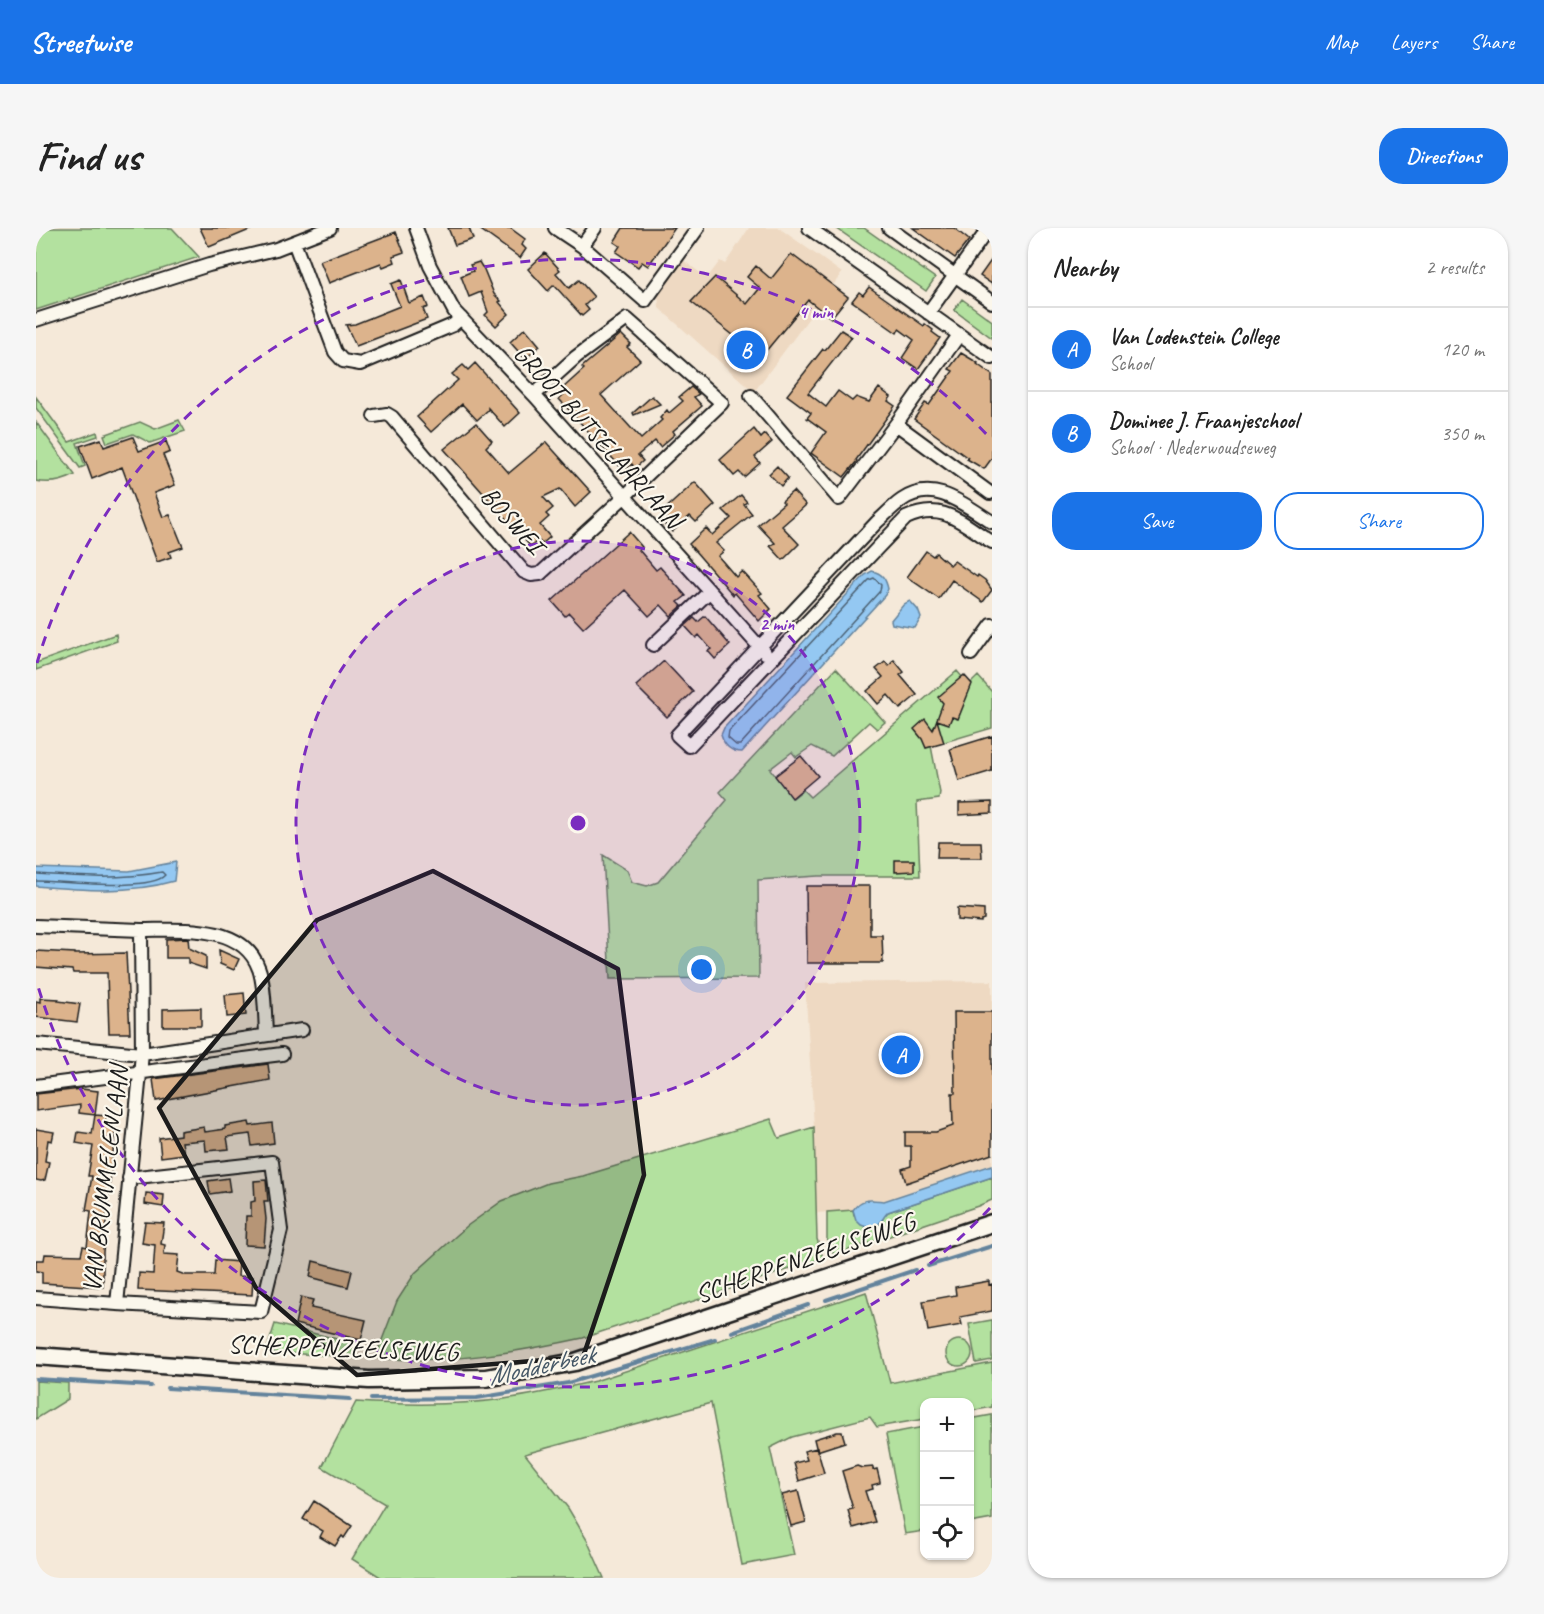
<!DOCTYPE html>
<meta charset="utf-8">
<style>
:root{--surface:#fff;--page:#f6f6f6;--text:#222;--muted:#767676;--line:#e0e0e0;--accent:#1a73e8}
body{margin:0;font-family:Caveat,sans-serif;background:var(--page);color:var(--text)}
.controls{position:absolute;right:18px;bottom:18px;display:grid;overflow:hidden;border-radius:12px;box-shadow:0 2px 4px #0004}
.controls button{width:54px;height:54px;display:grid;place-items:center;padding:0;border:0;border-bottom:2px solid var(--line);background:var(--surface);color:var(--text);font:30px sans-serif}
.you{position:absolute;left:666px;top:742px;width:21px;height:21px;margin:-15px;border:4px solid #fff;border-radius:50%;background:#1a73e8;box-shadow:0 0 0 9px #1a73e833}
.badge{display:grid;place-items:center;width:39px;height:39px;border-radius:50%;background:var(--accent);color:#fff;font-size:20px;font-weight:700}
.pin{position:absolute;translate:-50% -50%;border:3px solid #fff;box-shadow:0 2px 6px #0006}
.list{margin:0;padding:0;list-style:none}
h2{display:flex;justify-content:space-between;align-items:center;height:78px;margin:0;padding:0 24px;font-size:26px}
h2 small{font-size:20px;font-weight:400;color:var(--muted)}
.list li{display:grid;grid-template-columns:39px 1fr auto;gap:18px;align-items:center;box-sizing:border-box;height:84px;padding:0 24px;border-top:2px solid var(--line)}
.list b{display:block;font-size:22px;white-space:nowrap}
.list p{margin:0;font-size:20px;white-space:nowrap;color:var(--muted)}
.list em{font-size:20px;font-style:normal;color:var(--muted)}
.actions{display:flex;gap:12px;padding:18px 24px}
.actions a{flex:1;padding:14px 0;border:2px solid var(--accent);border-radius:24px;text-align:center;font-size:21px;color:var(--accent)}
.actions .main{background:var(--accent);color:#fff}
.icon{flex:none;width:33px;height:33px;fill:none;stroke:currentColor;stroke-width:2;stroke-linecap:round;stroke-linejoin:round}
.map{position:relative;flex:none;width:956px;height:1350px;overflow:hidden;border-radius:24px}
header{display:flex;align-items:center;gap:36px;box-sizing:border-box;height:84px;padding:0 30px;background:var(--accent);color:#fff}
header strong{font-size:28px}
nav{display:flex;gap:33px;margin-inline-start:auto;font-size:21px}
.intro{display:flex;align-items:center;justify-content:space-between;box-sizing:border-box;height:144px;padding:0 36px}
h1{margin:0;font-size:42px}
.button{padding:15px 27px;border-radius:24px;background:var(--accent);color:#fff;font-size:21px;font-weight:700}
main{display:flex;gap:36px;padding:0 36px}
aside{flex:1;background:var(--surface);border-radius:24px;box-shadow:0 2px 4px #0004}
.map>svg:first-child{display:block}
.built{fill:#eed9c2}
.green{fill:#b3e19f;stroke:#687e5e;stroke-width:1.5}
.water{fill:#94c8f2;stroke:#64839c;stroke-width:1.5}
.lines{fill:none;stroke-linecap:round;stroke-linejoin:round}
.shore{stroke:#4c6172;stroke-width:1.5}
.stream{stroke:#64839c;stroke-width:4}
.building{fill:#dcb38c;stroke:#1c1c1c;stroke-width:1.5}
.street-casing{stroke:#1c1c1c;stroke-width:16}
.secondary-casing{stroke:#1c1c1c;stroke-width:21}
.street{stroke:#fbf7ec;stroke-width:12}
.secondary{stroke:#fbf7ec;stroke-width:16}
.marked{fill:#1c1c1c;fill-opacity:0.2;stroke:#1c1c1c;stroke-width:4.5;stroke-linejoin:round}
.ring{fill:none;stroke:#7b2cbf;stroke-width:3;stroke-dasharray:10 8}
.labels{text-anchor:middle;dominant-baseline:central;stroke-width:4.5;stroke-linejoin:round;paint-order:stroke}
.street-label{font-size:26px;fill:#1c1c1c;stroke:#fbf7ec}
.water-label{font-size:27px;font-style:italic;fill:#465867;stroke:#fbf7ec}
.centre{fill:#7b2cbf;stroke:#fbf7ec;stroke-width:3}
.ring-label{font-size:18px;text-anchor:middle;font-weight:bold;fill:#7b2cbf;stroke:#fbf7ec;stroke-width:4.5;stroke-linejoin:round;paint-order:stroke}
</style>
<header>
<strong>Streetwise</strong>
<nav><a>Map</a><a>Layers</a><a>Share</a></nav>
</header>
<div class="intro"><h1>Find us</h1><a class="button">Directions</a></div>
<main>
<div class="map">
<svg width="956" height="1350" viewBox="0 0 956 1350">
<rect width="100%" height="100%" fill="#f5e9d9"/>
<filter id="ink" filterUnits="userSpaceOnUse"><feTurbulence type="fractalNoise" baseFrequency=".0167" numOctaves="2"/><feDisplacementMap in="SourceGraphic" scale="12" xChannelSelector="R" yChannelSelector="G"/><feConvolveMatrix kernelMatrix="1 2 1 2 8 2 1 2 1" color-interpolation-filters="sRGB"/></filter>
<g filter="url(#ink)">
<!-- built -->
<path class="built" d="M713,0H743L806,45L718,164L623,80L622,65L647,32L671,50L684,33L689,36Z
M956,753V937L848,973L840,971L822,975L817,982L780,985L778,899L769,755Z"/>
<!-- green -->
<path class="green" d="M0,0H136L163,29L0,82Z
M800,0H828L899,50L890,63Z
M926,71L956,93V110L918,82Z
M0,169L33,214L61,204L62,208L41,215L49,238L44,240L0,180Z
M143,192L149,203L114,215L97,206L71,215L68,207L104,194L119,201Z
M0,194L39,247C26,254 14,256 0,253Z
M80,406L81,413L0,442V435Z
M800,440L849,494L841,501L833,494L796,528L776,518L760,529L756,524L734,541L757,570L767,562L774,569L921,443L933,457L942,448L956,464V500L895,518L904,565L903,571L881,574L884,648H782L722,652L723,750L574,751L567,627L591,642L596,654L611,658L622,654L691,572L684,564Z
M735,891L743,910L778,899L781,1011L787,1030L547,1110C478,1125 410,1136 339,1130L361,1073L379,1045L431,998L466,973L512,955L547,948Z
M956,949V972L942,978L798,1027L791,1011V984L817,982L818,987L844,997L849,986L852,984Z
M830,1064L854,1155L956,1135V1179L934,1183L933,1174H888V1191L841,1199L834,1189L756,1209L734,1220L758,1327L706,1337L675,1175L489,1226L532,1280L551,1312L568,1350H346L316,1331L349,1276L286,1239L320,1174C369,1177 419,1178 468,1171C499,1167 529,1160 559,1153Z
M956,1092V1132L940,1135L933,1096Z
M239,1096L322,1116L319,1129L230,1124Z
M910 1125a13 13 0 1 1 26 0a13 13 0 1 1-26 0Z
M0,1153L32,1155V1171L0,1191Z
M956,1187V1291L934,1295V1191Z
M888,1199V1303L869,1306L850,1206Z"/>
<!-- water -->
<path class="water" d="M836,343C846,345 850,351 852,361L849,367L706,524C695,524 688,517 685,507L688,500L829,347Z
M874,373L882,382L885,390L879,400L856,396L855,392L868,376Z
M140,634L138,653C93,666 46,662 0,658V640L93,643Z
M956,937V949L852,984C843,993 844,1005 825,997L820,992L817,982C826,969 835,972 848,973Z"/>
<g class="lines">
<!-- shore -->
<path class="shore" d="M838,350L845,357L844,363L704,517H700L692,510L693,503L833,352Z
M0,646C43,649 84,652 126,644L129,647C114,664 25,653 0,653"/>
<!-- stream -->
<path class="stream" d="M892,1038L956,1018
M790,1072L879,1042
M696,1104L772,1077
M0,1151L115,1158
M131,1160L314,1171
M335,1171L441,1170L532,1155L679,1111"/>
</g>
<!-- building -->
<path class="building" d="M164,0H215L216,1L173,19Z
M412,0H433L437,11L419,17Z
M442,0H474L489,11L486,17L490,21L484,30Z
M587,0H639L612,38L606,34L602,39L580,24L584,18L578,14Z
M877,0H918L933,12L919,30Z
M360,4L368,24L357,28L359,34L347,39L345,35L293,55L284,33Z
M509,25L524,42L520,45L533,60L543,52L558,69L549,77L553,82L546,88L518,57L512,63L492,41Z
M755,26L812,69L795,90L772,72L725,129L655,74L679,49L711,76L724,60L711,49L720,38L735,51Z
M956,31V56L944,48Z
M443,34L446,39H447L458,66L465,73L463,74L473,86L460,98L449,87L452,84L445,64L433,69L425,48L437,43L434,37Z
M365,52L373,75L388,69L392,79L387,81L391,91L320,118L310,97L319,96L364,78L355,56Z
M833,59L888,98L889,96L897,102L896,104L904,110L882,141L866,130L878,112L863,101L861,105L816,73L823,64L827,67Z
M489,100L504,118L489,131L474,114Z
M805,102L816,109L772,165L790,179L802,163L816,173L820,169L833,174L843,160L855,169L852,173L859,178L820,232L821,233L808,249L775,225L790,204L771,190L775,185L751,167L787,121L789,122Z
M585,106L595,116L591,119L604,132L565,167L605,211L626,192L624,190L631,182L633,185L647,173L643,169L655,159L663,166L658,169L666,178L637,203L639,206L624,219L619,213L602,227L607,233L599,240L596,236L588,243L523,171L530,164L527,160L548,141L546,139Z
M925,125L942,135L941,136L956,147V230L948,241L931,231L932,230L878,191L889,175L893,177L917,143L913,141Z
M439,135L484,185L469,199L452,180V182L441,192L426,176L395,204L381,189L422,152L416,146L427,137L432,142Z
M616,168L624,176L598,187L597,185Z
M440,195L456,213L450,219L473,245L510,214L555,264L539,279L524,261L507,269L517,280L510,286L513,289L504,297L514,309L506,316L502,312L495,319L408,221Z
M718,201L725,210L729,206L736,214L719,229L724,235L708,249L703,244L698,248L684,232Z
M97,209L103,223L130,213L134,224L127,227L139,257L118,265L127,289L134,287L147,319L133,324L135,329L121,334L86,239L56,251L44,218L65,211L68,219Z
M741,238L752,250L745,258L733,246Z
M659,254L679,277L660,294L654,288L636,304L629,297L633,293L625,285Z
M757,263L770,277L746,298L763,316L747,332L734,318L739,315L722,297L748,275L746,273Z
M705,267L711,274L708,276L716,286L680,315L688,323L682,328L700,349L706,343L726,365L723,367L735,381L723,393L699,365L697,367L653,316L670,300L676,307L695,290L687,282Z
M593,304L606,319L603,322L620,342L624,339L650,368L642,374L646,378L635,388L625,377L613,388L589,362L547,400L533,385L529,388L516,373Z
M890,323L897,328L900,325L914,337L918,333L941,349L942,347L949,352L956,362L947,374L916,352L903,371L871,349Z
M669,388L694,417L679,431L672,423L675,421L663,407L660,410L649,398L658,390L662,394Z
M858,432L868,444L864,447L881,467L864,481L852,467L842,476L831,463L847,449L840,441L849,434L853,438Z
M628,433L657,464L631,489L600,458Z
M928,447L936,456L922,491L916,489L913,496L901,492L908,515L890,520L886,511L878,501L889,491L897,502L907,475L902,469Z
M956,508V543L923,553L914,521Z
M765,528L782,548L756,570L739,548Z
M956,574V585L923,587V575Z
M902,614H945L946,630H901Z
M859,632H878V643L859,644Z
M770,658H834V707H846L847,735H771Z
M921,680L948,682V691L945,692V694L921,692Z
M152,710L153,720L170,728V741L152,735V730H130V711Z
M183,722L203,731L198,742L184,736Z
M0,723L39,725V726L90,725L94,805H73L71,745H37L36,742L0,739Z
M208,765L210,787L191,789L189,767Z
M4,770L23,771L22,773L44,776L41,794L0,789V773L4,774Z
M165,780V798H127V781Z
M918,784H956V926L870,955L866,941L875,938V918H869V904H900L917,898L916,865H919Z
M232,836L234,852L120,873L117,851Z
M45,861L62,863L59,887L43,885L44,877L0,883V866Z
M59,887L71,888L70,893L80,894L67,1024V1059L6,1055V1044L0,1043V1032H8L9,1026L45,1027L47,1018L51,1019L55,983L50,982L56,948H52L57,918L40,915L42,904L56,906Z
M213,894L214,898L236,895L238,915L216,918L214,906L191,909L193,921L170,923L169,912L146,914L148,926L125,929L123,910L144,907V903L168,899L169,904L189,901V898Z
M0,901L18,904L16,913L12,912L9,933L13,934L9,952L5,953L0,952Z
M192,950L194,963L174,966L172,953Z
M230,952L232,973H228L230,991L228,1018L209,1017L210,988H215V974L219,973L218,953Z
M110,965L128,967L127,979L109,976Z
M109,994L128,995L125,1016L129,1017L128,1026L143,1027L141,1044L149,1047H178L179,1032L203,1034L202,1048L217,1049L216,1067L102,1062L103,1045L117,1046L119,1017L106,1015Z
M277,1033L316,1043L312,1059L274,1049Z
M953,1053V1057L956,1056V1083L924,1089L926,1097L892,1103L887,1073L920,1067L919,1059Z
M265,1069L277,1072L275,1080L330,1092L325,1112L259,1096Z
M801,1204H806L809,1214L781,1223L778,1211Z
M781,1220L788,1245L763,1253L758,1235L771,1232L768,1223Z
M821,1238L826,1240L837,1239V1242L841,1241L844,1253V1255L836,1257L837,1261L829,1263L839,1294L817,1300L812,1282L817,1281L806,1243Z
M762,1263L770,1294L755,1298L746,1267Z
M278,1273L316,1298L308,1310L306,1308L299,1318L284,1309L287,1303L267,1291Z"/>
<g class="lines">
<!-- street casing -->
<g class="street-casing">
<path id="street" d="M380,0L394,38L418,83L498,167L729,425
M519,0L546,18L609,73L662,0
M773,0L956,130
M853,0L956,74
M258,14L299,124L307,133L324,136L417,97L425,90
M546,18L559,0
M892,85L953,0
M0,92L173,37L240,21L294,0
M715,168L803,271L860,196L923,107
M338,188L351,186L356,189L488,344L495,347L504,346L588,269L686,175L591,91L540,129L498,167
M860,196L954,265
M956,294C929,277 898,250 866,272C857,278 849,287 841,294L641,507L653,518L870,290C907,273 925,295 956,314
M617,417L673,364
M935,426L956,397
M0,698L105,702L106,826L81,1076L0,1070
M105,702C145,702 207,695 223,741C229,757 229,788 230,806
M0,816L106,826L266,802
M0,858L246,826
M81,1076L225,1084L245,1002L236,934L93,950"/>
</g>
<!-- secondary casing -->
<g class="secondary-casing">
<path id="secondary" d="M0,1128L333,1152L450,1150L539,1134L956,995"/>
</g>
<!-- street -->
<use href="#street" class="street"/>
<!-- secondary -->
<use href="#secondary" class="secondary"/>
</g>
</g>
<!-- marked area -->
<path class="marked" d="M397,643L582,741L608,947L547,1129L321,1147L220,1060L123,880L281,692Z"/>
<!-- distance rings -->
<circle cx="542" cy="595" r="282" fill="#7b2cbf" fill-opacity=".12"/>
<g class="ring">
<circle cx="542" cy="595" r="282"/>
<path d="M954 980A564 564 0 0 1 1 755M1 435A564 564 0 0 1 954 210"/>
</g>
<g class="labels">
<!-- street labels -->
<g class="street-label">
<text transform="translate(562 208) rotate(48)">GROOT BUTSELAARLAAN</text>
<text transform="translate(476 292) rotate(48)">BOSWEI</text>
<text transform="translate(69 951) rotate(-83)">VAN BRUMMELENLAAN</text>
<text transform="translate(769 1030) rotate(-19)">SCHERPENZEELSEWEG</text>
<text transform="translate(307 1120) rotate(2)">SCHERPENZEELSEWEG</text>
</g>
<!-- water labels -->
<g class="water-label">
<text transform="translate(505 1137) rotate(-12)">Modderbeek</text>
</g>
</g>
<circle cx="542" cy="595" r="9" class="centre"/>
<g class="ring-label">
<text x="780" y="90">4 min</text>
<text x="741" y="402">2 min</text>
</g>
</svg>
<div class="controls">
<button>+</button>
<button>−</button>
<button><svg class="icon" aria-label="locate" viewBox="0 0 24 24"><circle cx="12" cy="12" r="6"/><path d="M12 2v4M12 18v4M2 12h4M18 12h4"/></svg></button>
</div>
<div class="you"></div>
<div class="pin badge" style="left:865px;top:827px">A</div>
<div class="pin badge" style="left:710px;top:122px">B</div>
</div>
<aside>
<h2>Nearby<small>2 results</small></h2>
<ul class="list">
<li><span class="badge">A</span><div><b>Van Lodenstein College</b><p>School</p></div><em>120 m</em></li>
<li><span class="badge">B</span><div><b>Dominee J. Fraanjeschool</b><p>School · Nederwoudseweg</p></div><em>350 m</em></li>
</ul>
<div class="actions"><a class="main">Save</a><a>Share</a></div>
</aside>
</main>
